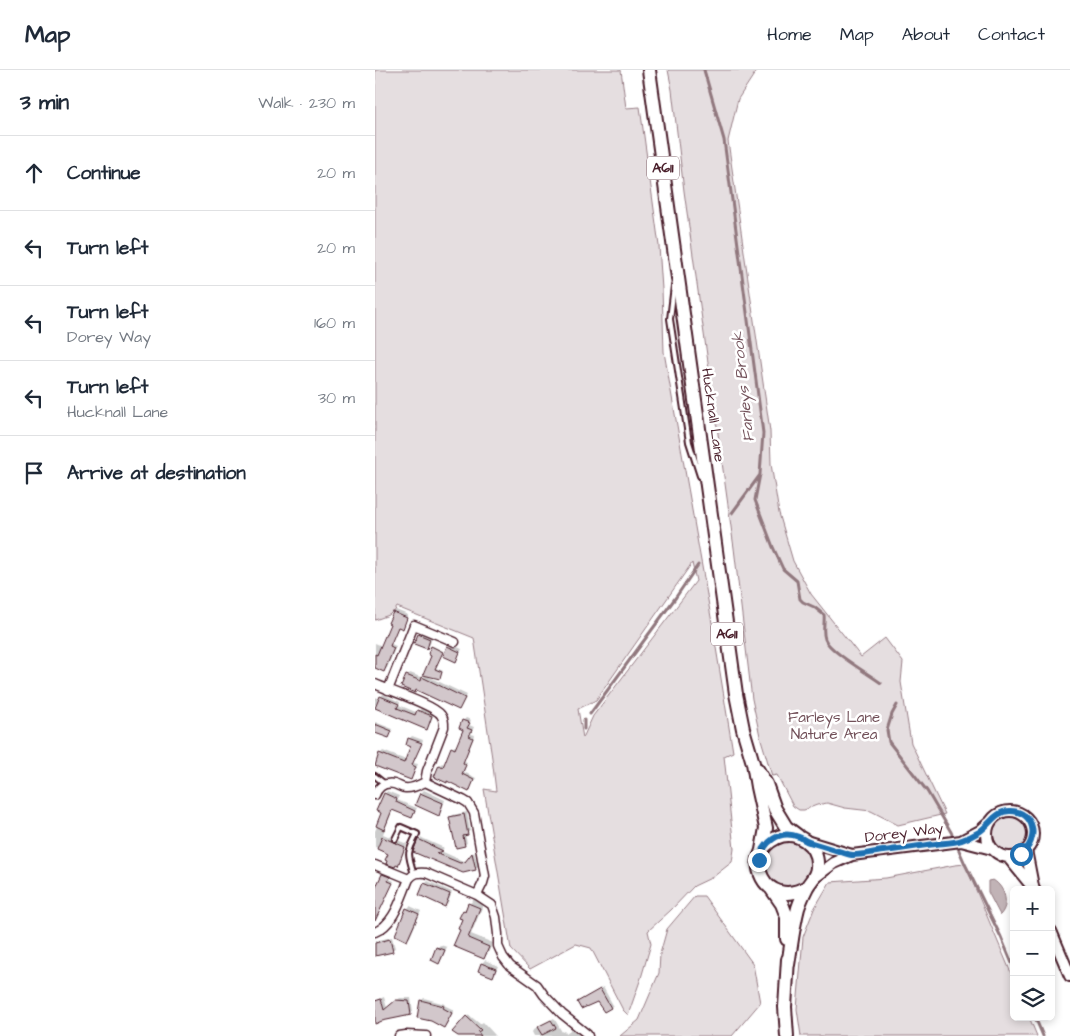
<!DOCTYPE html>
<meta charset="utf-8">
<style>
:root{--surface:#fff;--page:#f6f6f7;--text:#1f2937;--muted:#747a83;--line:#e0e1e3}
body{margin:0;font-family:"Architects Daughter",sans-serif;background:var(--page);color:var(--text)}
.controls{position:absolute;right:15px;bottom:15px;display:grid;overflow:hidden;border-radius:8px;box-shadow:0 2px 8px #0003}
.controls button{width:45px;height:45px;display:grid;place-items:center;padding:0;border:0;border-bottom:1px solid var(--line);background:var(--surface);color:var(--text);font:25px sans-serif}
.stop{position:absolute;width:15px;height:15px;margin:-11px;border:4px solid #1f6fb2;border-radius:50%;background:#fff}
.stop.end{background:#1f6fb2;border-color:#fff;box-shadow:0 1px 5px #0008}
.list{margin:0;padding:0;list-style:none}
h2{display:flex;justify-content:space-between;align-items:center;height:65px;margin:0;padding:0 20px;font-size:21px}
h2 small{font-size:16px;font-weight:400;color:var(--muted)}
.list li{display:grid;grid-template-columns:32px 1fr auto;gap:15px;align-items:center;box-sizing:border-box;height:75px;padding:0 20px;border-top:1px solid var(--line)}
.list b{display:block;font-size:19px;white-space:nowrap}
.list p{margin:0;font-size:16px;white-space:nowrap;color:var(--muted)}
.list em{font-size:16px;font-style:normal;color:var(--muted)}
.icon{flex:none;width:28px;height:28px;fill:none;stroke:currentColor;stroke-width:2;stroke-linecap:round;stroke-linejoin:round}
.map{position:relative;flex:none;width:695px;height:966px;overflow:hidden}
header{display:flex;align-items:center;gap:30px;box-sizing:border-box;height:70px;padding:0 25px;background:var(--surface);border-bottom:1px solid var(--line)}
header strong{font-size:24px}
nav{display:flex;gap:28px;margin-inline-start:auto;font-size:18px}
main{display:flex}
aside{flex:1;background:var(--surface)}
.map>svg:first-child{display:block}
.green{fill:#e5dee0;stroke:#987e86;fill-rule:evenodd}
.water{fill:#c1b3b6;stroke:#91787e}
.shadow{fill:#0003}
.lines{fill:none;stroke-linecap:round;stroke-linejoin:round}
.stream{stroke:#91787e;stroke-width:3}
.building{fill:#d2c7cb;stroke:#4a1f2b}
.service-casing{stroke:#4a1f2b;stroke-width:8}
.minor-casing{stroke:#4a1f2b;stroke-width:11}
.tertiary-casing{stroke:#4a1f2b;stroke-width:14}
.primary-casing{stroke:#4a1f2b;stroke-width:16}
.service{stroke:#fff;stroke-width:4}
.minor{stroke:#fff;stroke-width:8}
.tertiary{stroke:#fff;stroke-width:10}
.primary{stroke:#fff;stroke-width:12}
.route{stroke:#1f6fb2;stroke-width:6}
.labels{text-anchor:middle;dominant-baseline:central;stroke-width:5;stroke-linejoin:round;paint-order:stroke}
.shield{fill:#fff;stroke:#80626b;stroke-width:1}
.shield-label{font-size:14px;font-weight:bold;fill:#4a1f2b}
.street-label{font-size:15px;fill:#4a1f2b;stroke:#fff}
.park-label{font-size:15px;fill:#714f58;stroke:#fff}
.water-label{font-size:16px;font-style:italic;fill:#74535c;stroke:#fff}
</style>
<header>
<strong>Map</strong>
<nav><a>Home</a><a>Map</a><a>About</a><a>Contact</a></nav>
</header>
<main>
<aside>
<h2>3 min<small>Walk · 230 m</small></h2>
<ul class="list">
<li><svg class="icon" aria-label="ahead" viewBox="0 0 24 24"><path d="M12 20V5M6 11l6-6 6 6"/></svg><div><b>Continue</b></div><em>20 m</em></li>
<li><svg class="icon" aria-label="left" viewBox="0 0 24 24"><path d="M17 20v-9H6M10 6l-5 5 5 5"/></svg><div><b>Turn left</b></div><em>20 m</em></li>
<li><svg class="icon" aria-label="left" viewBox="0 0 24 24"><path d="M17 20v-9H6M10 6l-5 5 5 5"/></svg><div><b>Turn left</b><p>Dorey Way</p></div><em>160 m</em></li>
<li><svg class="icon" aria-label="left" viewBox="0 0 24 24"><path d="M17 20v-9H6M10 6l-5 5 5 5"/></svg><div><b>Turn left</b><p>Hucknall Lane</p></div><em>30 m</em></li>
<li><svg class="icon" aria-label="arrive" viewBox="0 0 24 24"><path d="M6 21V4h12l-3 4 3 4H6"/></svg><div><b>Arrive at destination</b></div></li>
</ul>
</aside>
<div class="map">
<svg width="695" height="966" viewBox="0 0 695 966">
<rect width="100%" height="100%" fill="#fff"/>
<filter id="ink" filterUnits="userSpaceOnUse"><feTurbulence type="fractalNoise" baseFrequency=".02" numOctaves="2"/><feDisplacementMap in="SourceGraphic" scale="10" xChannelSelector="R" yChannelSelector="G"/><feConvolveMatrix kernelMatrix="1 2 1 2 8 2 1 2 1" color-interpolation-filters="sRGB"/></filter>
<g filter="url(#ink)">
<!-- green -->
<path class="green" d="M0,0H246L251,38L265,37L284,176L287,219L289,282L337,553L358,682L349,686L359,779L357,792L338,807L319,816L296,840L273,861L276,874L266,908L253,945L248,940L216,878L201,874L155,899L136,879L109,719L121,721L117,688L99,568L22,537L19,542H17L14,545L0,550ZM317,493L321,511L218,646L208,668L203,639L221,630Z
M293,0H382L363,29L353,71L395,361L396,394L404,443L418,491L436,524L486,587L510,568L528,592L526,612L536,673L570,744L523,755L496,741L470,738L452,733L442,735L429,740H424L418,736L402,705L397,706L385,666L377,629L359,478L309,121L297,20Z
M618 763a18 18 0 1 1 36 0a18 18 0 1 1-36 0Z
M390 794a23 23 0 1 1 46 0a23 23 0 1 1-46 0Z
M590,794L639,910V947H654L662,966H426L422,939L428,867L439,839L455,812L511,808L580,795Z
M320,826H329L378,894L385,933L357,966H245L264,950L284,903L285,884L292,859Z"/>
<!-- water -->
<path class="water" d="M618,810C630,817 635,835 625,845L613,822V811Z"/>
<!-- shadow -->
<path class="shadow" d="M21,540L33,545L30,554L27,557L24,556L16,574L21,576L12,598L9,600L0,596V573L7,576L17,553L19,543Z
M47,562L57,566L55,574L52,577L44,565Z
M76,574L87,579L83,587L80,590L74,577Z
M58,576L68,581L61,598L68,601L65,606H52L92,625L86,636L83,639L41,619L28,617L33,606L35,603L48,608L51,605L58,585L57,577Z
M8,624L25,632L24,635L43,643L46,638L59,643L54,656L51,659L4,631L0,635V627L5,629Z
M91,648L96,650L94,655L99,657L96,664L100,665L89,691L92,692L89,702L101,708L94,721L73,710L71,712L60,707L65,695L67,693L71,695L77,678L80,676L82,677L90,659L88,651Z
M0,652L18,659L15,665L0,662Z
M37,666L48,670L38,693L43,694L38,706L35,708L5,684L8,681L31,690L37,676L32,674L35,668Z
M49,720L70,730L66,742L63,745L41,735L46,723Z
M12,721L24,726L22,730L42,738L39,744L37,747L18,739L8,764L32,774L25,792L22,794L14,783L0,777V761L8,743L10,724Z
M92,742L95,761L90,764L92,773L89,775L75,748L78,745Z
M47,768L69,778L66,781L88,791L93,790L99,782L103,796L100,799L40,781L44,770Z
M10,802L17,805L15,809L19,811L2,847L0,849V816L2,817L8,805Z
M53,811L77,822L73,833L70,835L50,814Z
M99,829L109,833L96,864L118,873L113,883L109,888L80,875L86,859L88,848L86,847L89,840Z
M35,836L46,841L35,867L32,869V839Z
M17,867L20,878L17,880L0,885V871Z
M65,875L72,877L67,889L64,892L62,878Z
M110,890L123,896L120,903L117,906L104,900L107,893Z
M228,917L238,935L236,937L229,941L223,930L203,932Z
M9,927L12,938L25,928H36L38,941L36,944L0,952V931Z
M49,928L70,934L69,935L79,940L72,954L69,956L46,931Z
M94,945L105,954L108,952L120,965L119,966H84L79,962Z
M179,948L187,962L189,961L191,963L198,958L205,966H159L157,962L159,959Z"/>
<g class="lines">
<!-- stream -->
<path class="stream" d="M329,0L349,70L388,363L385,404L380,430L398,477L408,499L422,511L425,529L428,532L439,537L449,545C450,553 447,561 450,569C454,581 494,604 506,613
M357,443L385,405
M522,635L517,644L512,660L514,672L552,721L576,762L590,794L626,867L639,898
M215,644L301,527L323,495
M209,659V650
M660,947L668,966"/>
</g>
<!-- building -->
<path class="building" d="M18,542L32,548L28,559L23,557L15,576L19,578L9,602L0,598V584L2,585L15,554L13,553Z
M43,564L55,569L52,579L39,574Z
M56,576L68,582L60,599L67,602L65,609L48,605L56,586L53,584Z
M72,576L85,582L81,592L68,586Z
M31,605L46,611L47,607L90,628L84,640L41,620L40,623L26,617Z
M5,626L24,634L22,638L40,645L42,640L57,646L52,660L0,638Z
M87,650L95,653L92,658L97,660L94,666L98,668L88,693L91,695L87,704L99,710L94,722L72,711V713L59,707L64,695L68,697L76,677L80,679L88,660L84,658Z
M0,654L17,661L14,668L0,663Z
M33,668L47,673L37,695L41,697L36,710L0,696L4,683L29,693L35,677L31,675Z
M9,723L22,729L21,732L40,741L37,748L17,740L9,760L1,756L6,743L1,741Z
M45,723L68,733L64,746L40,735Z
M89,744L93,765L88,766L90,776L81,778L74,747Z
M7,767L30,777L23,796L21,795L20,797L11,794L12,791L10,790L13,784L2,779Z
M43,769L68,781L61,783L85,793L90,792L97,783L101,800L88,803L38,782Z
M7,804L15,807L13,811L18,813L0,851V819Z
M49,813L75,824L70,837L44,825Z
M93,833L105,838L93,868L114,877L109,889L78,876L85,860L83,859L87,849L84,848L88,840L90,841Z
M31,838L44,844L32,871L20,865Z
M15,869L18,882L0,886V873Z
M61,877L70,880L64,894L56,890Z
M106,893L121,899L118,907L103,901Z
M225,919L236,938L229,942L222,932L206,939L202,932Z
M6,929L9,940L21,930L34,931L36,945L7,951L0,954V931Z
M45,930L69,936L68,938L77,943L69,958L56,951L42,948Z
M91,946L106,960L103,962L106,966H83L77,962Z
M176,950L181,958L167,965L162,957Z"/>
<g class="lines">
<!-- service casing -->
<g class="service-casing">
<path id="service" d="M299,216L295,249L314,372L325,406
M0,706L10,714
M20,769L26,757L42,764C32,783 32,783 39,804"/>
</g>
<!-- minor casing -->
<g class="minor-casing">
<path id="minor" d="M0,614C13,620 59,635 66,645C69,649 69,652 69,657L52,701L50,712
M13,620L39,555L80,572
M50,712L88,730L93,733L99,743L110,806L108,813L102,825
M0,725C3,717 10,712 19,714C23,715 26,718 30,718C37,719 44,715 50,712
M0,795L34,809
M0,862C20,854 26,827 34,809C39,803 43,802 51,803L102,825L117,835L121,847L123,864V876L128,887L135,896L162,915L169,925L187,944L212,964L213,966
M24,966L31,965L51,966"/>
</g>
<!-- tertiary casing -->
<g class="tertiary-casing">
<path id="tertiary" d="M612 764a23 23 0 1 1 46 0a23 23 0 1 1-46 0Z
M431,771L477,785
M586,771L617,779
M651,780L658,816
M633,787L659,819
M439,808L459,793L477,785L586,771L605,761L614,753
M676,861L695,906"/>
</g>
<!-- primary casing -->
<g class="primary-casing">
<path id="primary" d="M274,0L361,624L368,659L378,693L382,717L391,758L387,780
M382,699L391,714L400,739L411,757L423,766
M396,818L407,834L412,847V869
M413,895C416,877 418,857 423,838C425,832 429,823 432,817C436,810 442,806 442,797C444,775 421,758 401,768C365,785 390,841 432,817
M412,966L410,937L413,889"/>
</g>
<!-- service -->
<use href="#service" class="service"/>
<!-- minor -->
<use href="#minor" class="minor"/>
<!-- tertiary -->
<use href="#tertiary" class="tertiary"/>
<!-- primary -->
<use href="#primary" class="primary"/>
</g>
</g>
<g class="lines" filter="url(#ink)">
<!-- route -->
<path class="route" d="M384,790C389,772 404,759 424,767C427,768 430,771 434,772C444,775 454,778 463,781C468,782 473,785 478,785C488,785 498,782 508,781C526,779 543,776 561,774C569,773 579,773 587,770C593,768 599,765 604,762C615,755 620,741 635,741C660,741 665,770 646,784"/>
</g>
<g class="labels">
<!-- shield labels -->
<g class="shield">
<rect x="272" y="86.5" width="32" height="23" rx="4"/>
<rect x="336" y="552.5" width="32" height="23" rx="4"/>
</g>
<g class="shield-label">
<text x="288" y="98">A611</text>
<text x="352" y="564">A611</text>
</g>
<!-- street labels -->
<g class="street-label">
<text transform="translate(338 345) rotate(82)">Hucknall Lane</text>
<text transform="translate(529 763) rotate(-7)">Dorey Way</text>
</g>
<!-- park labels -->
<g class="park-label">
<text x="459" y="647">Farleys Lane<tspan x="459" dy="17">Nature Area</tspan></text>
</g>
<!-- water labels -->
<g class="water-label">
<text transform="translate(368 317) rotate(-96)">Farleys Brook</text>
</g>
</g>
</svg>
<div class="controls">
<button>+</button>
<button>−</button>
<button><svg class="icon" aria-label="layers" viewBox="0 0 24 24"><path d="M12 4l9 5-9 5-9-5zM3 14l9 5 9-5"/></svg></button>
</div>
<div class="stop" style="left:646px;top:784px"></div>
<div class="stop end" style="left:384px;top:790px"></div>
</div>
</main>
